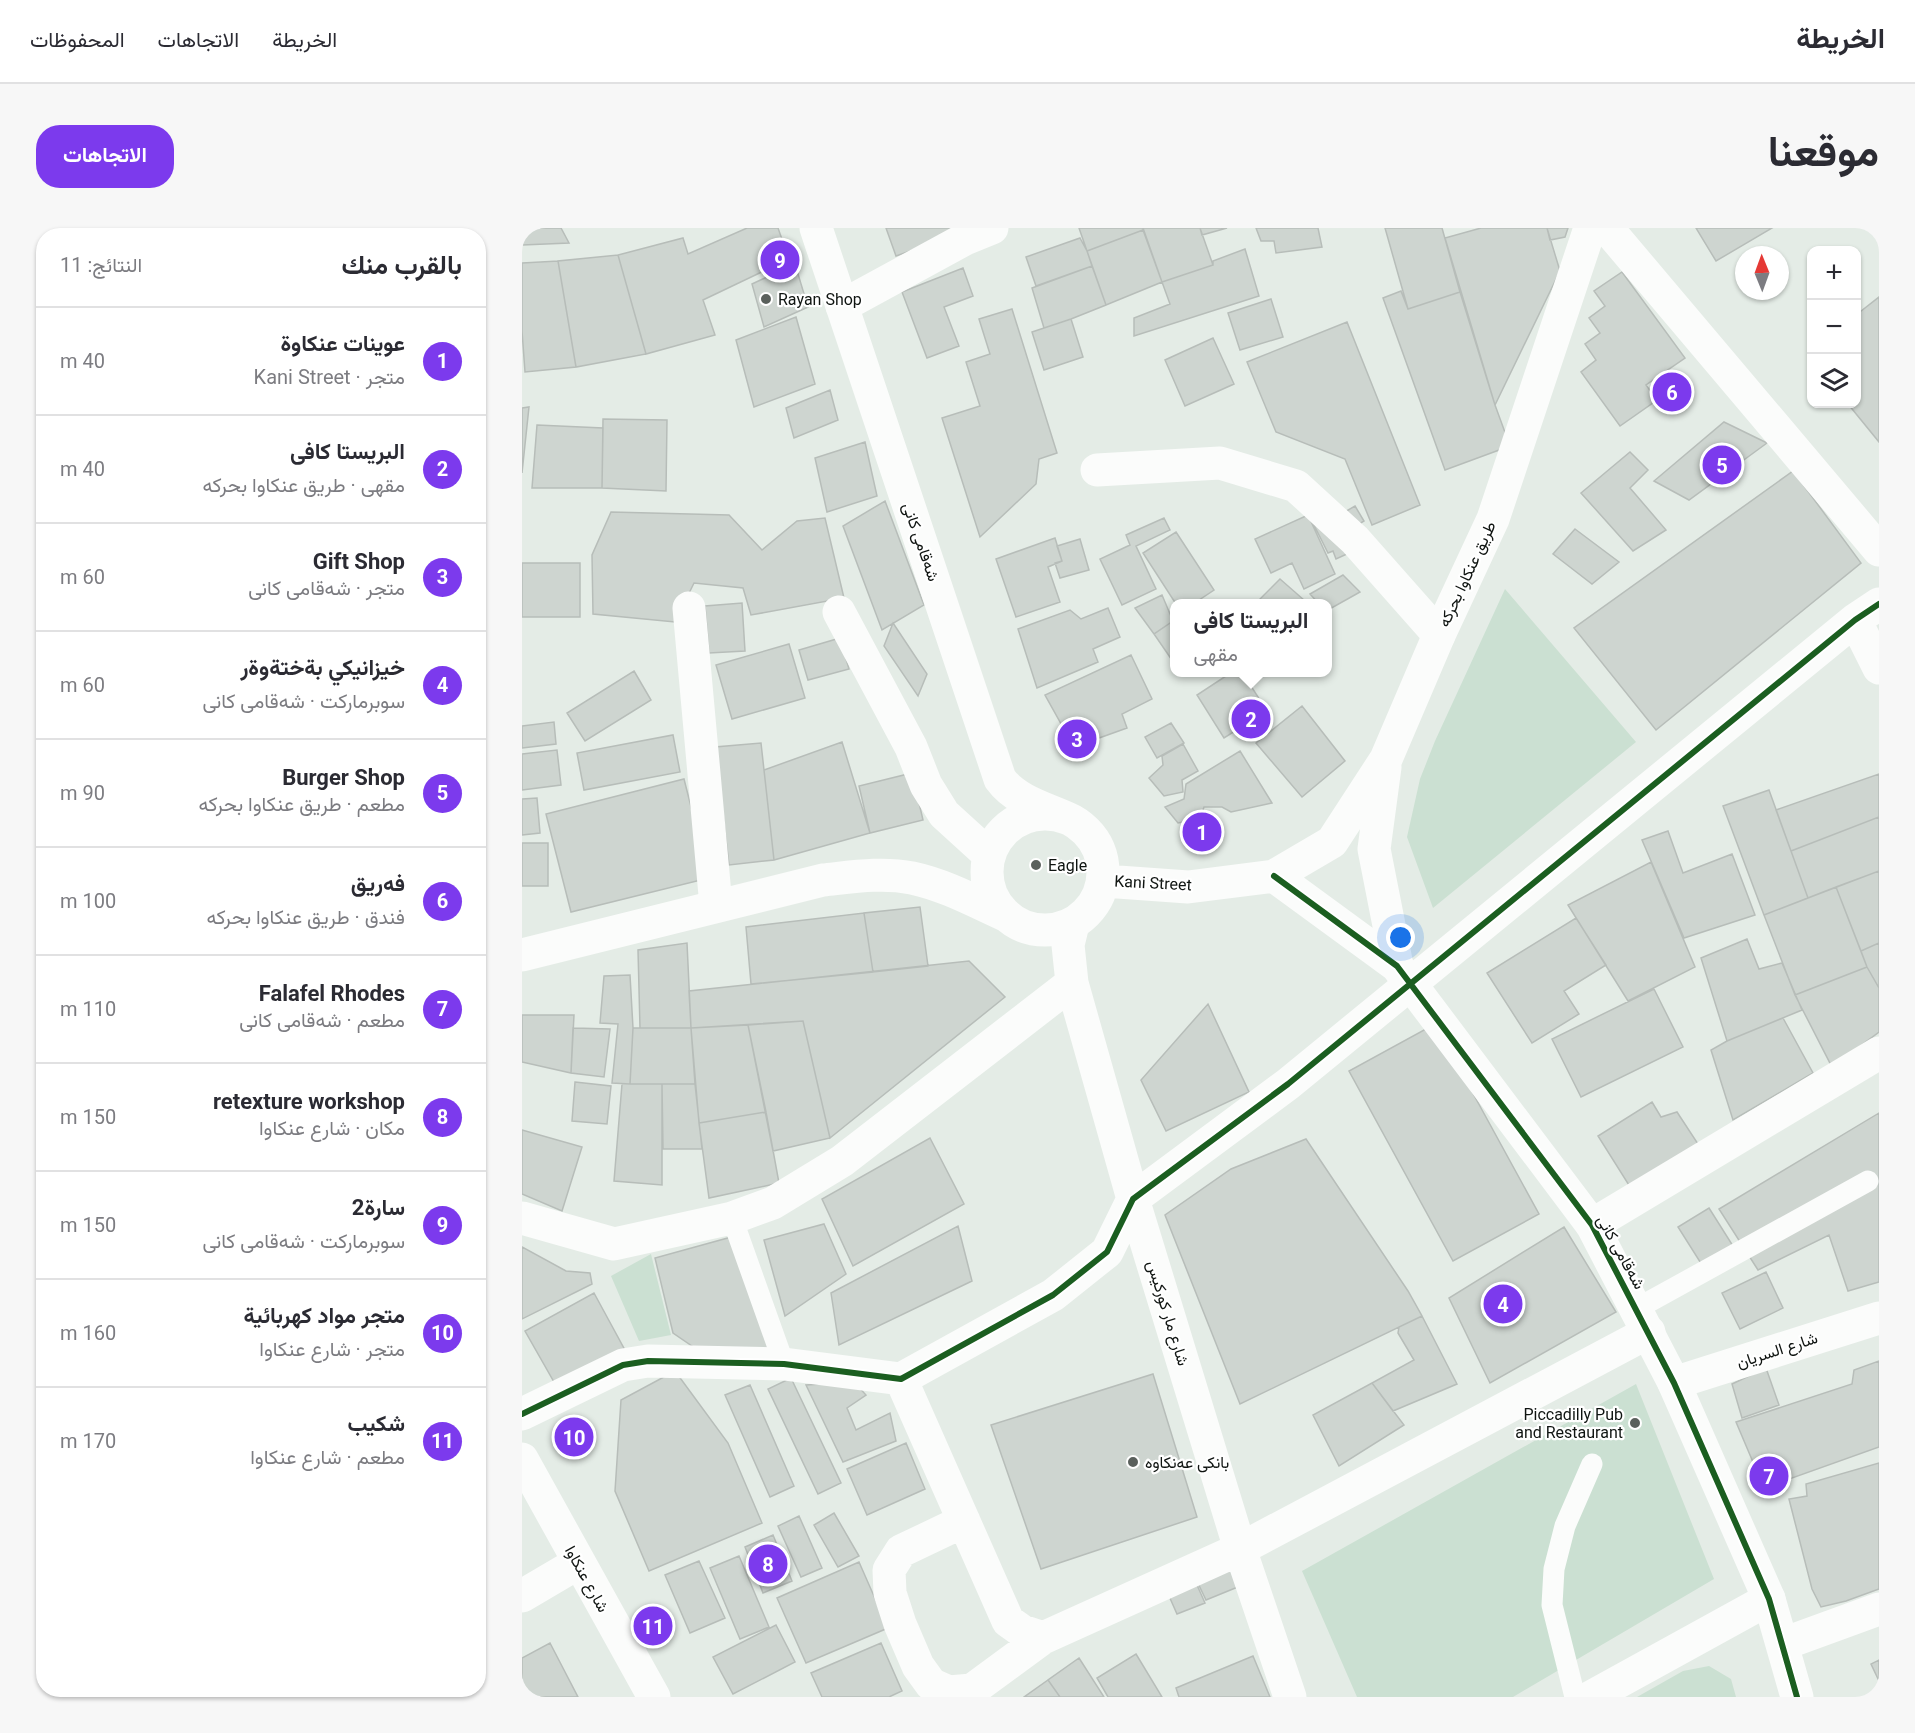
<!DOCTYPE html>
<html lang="ar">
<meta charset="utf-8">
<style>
:root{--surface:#fff;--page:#f7f7f7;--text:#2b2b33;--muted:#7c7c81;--line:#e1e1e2;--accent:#7c3aed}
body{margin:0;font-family:Roboto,Vazirmatn,sans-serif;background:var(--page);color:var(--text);direction:rtl}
.controls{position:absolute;right:18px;top:18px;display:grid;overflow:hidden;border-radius:12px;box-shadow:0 2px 4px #0004}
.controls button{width:54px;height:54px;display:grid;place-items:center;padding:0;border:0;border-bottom:2px solid var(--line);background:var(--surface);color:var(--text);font:30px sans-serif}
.compass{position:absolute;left:1213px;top:18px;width:54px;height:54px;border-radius:50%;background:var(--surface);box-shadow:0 2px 4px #0004;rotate:359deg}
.you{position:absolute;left:879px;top:710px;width:21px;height:21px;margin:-15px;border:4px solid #fff;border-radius:50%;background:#1a73e8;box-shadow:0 0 0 9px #1a73e833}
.badge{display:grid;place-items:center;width:39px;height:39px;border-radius:50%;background:var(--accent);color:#fff;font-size:20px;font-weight:700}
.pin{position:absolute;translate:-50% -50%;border:3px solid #fff;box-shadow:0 2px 6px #0006}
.popup{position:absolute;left:648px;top:371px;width:162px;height:78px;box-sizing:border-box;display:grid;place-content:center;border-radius:12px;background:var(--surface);filter:drop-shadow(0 2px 4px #0005);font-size:20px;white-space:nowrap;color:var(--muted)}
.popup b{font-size:22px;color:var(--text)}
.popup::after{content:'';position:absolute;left:50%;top:100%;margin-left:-12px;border:12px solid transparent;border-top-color:var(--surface)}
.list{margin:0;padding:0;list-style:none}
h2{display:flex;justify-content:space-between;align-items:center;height:78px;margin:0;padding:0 24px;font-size:26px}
h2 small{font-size:20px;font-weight:400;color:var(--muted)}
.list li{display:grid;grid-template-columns:39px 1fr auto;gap:18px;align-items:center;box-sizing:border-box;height:108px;padding:0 24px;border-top:2px solid var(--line)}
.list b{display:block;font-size:22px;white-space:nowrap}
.list p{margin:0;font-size:20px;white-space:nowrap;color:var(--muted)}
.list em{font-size:20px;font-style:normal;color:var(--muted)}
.icon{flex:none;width:33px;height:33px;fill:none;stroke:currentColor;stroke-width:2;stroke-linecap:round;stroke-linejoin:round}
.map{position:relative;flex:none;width:1357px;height:1469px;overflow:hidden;direction:ltr;border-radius:24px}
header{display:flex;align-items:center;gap:36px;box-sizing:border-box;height:84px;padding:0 30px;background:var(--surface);border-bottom:2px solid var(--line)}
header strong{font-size:28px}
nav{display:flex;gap:33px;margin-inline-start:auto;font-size:21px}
.intro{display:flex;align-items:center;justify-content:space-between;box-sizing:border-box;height:144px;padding:0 36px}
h1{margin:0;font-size:42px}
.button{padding:15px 27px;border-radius:24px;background:var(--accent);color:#fff;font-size:21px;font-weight:700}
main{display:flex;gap:36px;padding:0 36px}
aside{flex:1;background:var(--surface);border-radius:24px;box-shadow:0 2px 4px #0004}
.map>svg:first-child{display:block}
.green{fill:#cbe0d2}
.building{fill:#ced5d0;stroke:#b7bdb9;stroke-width:1.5}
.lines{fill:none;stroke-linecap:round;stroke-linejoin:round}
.lane{stroke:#fbfcfb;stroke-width:21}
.street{stroke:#fbfcfb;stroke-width:33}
.secondary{stroke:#fbfcfb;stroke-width:33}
.cycleway-casing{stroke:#fff;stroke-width:10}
.cycleway{stroke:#1b5e20;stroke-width:6}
.poi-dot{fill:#5a605c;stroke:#fff;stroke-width:2}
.labels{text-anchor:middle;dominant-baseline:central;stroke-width:4.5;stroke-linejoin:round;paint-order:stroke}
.poi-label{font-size:16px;fill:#0f1411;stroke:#fff;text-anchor:start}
.street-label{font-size:16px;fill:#0f1411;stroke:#fff}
</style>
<header>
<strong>الخريطة</strong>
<nav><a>الخريطة</a><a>الاتجاهات</a><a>المحفوظات</a></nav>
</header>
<div class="intro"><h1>موقعنا</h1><a class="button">الاتجاهات</a></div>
<main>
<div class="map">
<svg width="1357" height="1469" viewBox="0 0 1357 1469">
<rect width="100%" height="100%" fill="#e4ece6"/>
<!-- green -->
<path class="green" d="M983,361L1114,514L911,680L885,609L898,551L913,513Z
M129,1026L149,1107L117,1113L89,1048Z
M1114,1156L1192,1351L991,1469H835L780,1343Z
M1187,1438L1209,1451L1214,1469H1115L1161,1443Z"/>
<!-- building -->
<path class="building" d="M0,0H39L47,15L0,17Z
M225,0H256L267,31L181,72L193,107L124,126L96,27L161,10L166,26Z
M364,0H455L374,28Z
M557,0H621V2L565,23Z
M621,0H678L691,37L640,54Z
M678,0H705L680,7Z
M734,0H796L800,19L754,25L752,13H739Z
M863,0H920L938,64L886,81Z
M959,0H1025L1038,43L973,177L923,10Z
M1025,0H1046L1043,9L1028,12Z
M1174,0H1250L1194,33Z
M621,2L640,54L584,77L565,23Z
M558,10L565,23L570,38L514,58L504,29Z
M723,21L737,68L612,108V90L648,76L640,54L691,37V33Z
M96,27L124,126L54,139L36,33Z
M36,33L54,139L3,144L0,103V35Z
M273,36L286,79L242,99L230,56Z
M570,38L584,77L549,91L522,100L510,60Z
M441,40L451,68L422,79L437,118L405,130L380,64Z
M1100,44L1163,130L1124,157L1135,172L1098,198L1059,144L1074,132L1063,116L1078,105L1067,90L1083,78L1072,63Z
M879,63L886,81L938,64L973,177L988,218L923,242L861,70Z
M1357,69V214L1326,176H1334V87Z
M749,71L761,109L718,122L706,85Z
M490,81L535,225L517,231L514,256L458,309L420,190L458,178L444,134L468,126L457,91Z
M274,89L293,156L232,179L214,112Z
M549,91L561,129L522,142L510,104Z
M825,94L898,277L850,297L823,231L754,204L725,134Z
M691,110L712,156L663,178L643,132Z
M308,162L316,192L272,210L264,180Z
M7,179L0,245V180Z
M81,191L145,192L144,263L80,260Z
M1202,194L1245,215L1167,272L1132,253Z
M15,197L81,200L80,260H10Z
M343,214L355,268L305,284L293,230Z
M1108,224L1126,242L1108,260L1144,302L1111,323L1059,265Z
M1271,243L1339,335L1134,502L1052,400Z
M363,273L402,377L360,402L321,298Z
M833,278L842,293L831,300L821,285Z
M89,284L207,287L240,322L275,293L303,290L322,370L229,387L221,360L172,355L153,394L71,386L70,327Z
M786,287L813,346L782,361L770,335L749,345L733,311Z
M642,290L648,302L614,318L634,361L600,377L578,331L608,317L604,307Z
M791,295L836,321L814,331L811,323L806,325Z
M1053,301L1097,334L1070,356L1031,326Z
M654,304L692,362L671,376H654L621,325Z
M533,310L540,333L526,339L538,374L494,389L474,331Z
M558,311L567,342L538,350L533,335L540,333L535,318Z
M0,335H58V389H0Z
M821,347L838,364L806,382V376H797L788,366Z
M758,351L782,372L779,376L735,374Z
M640,367L651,393L632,406L613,380Z
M220,375L223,423L187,425L183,378Z
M586,380L598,409L571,421L576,434L515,460L496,401L548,382L559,391Z
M651,393L652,395V435L632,406Z
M371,395L405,446L396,468L362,418Z
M318,410L327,441L286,452L277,422Z
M267,416L283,470L210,491L194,437Z
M609,427L630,471L600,486L605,500L552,519L523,467Z
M112,443L129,472L63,513L45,485Z
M710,444H720L745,483L702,510L675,467Z
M780,478L823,533L780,569L734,515Z
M32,494L34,516L0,520V498Z
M649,495L662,515L635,530L623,509Z
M151,507L158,544L62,562L55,525Z
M320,514L348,605L252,632L242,542Z
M239,515L252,632L207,637L193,519Z
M661,516L676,543L660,552L661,564L642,568L627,550L641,537L640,528Z
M35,522L39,557L0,562V526Z
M718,523L750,575L709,584L700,579H682L678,591L656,595L643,579L662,571L664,556Z
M390,545L401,592L348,605L337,558Z
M1357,546V589L1269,623L1254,582Z
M162,551L187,650L49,684L24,586Z
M1247,562L1286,670L1242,687L1201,578Z
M15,570L18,605L0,607V571Z
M1357,589V643L1286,670L1269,623Z
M695,591L701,609L671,621L664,605Z
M1146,603L1161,645L1210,626L1233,687L1162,710L1120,612Z
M0,615H26V658H0Z
M1129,634L1173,739L1106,773L1046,677Z
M1357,643V715L1339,723L1314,659Z
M1314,659L1345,739L1273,767L1242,687Z
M398,679L406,738L351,744L342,685Z
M342,685L351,744L229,756L224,699Z
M1054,690L1084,737L1042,763L1057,786L1010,815L965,745Z
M1225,711L1237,741L1260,735L1280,782L1205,813L1179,730Z
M165,715L169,800H118L116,722Z
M1357,715V760L1345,739L1339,723Z
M447,733L483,769L308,910L281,793L169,800L167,763Z
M1345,739L1357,760V804L1310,839L1273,767Z
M108,747L111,800L108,856L90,855L96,796L78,795L82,748Z
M1132,761L1161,819L1059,869L1030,811Z
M686,776L727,864L644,903L619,852Z
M0,787H52L49,845L0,834Z
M1261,790L1291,845L1211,892L1189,822L1205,813Z
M281,793L308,910L251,923L226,797Z
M913,796L1017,986L931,1033L827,843Z
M226,797L244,884L177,895L169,800Z
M51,800L88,801L82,849L49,845Z
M111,800H169L173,856H108Z
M53,854L89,858L85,896L50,893Z
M100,856H140V957L92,953Z
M140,856H173L180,921H141Z
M1130,874L1139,889L1155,884L1178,919L1110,962L1076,908Z
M244,884L257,955L187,970L177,895Z
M1357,885V1054L1326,1063L1307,1007L1236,1042L1197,981Z
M0,902L60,919L40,983L0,966Z
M408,910L442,976L331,1038L300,971Z
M784,911L886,1063L900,1088L718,1176L643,987L709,941Z
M1187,980L1211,1018L1180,1037L1156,999Z
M302,996L324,1046L263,1088L242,1012Z
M436,998L450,1053L317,1117L309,1065Z
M1042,999L1094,1084L968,1155L927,1070Z
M213,1008L249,1126L192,1133L151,1105L133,1030Z
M0,1019L44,1043L68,1045L70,1056L0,1091Z
M1244,1044L1261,1080L1218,1101L1200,1065Z
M72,1065L104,1124L36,1161L3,1103Z
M900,1088L935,1156L871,1183L850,1155L892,1132L876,1105L877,1099Z
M1357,1133V1219L1242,1260L1214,1194L1330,1156L1332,1142Z
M1244,1140L1257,1177L1220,1190L1210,1156Z
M153,1143L206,1215L240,1295L127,1343L93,1263L99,1172Z
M631,1146L675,1289L519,1341L469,1197Z
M269,1150L319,1255L296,1266L246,1161Z
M332,1154L344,1167L325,1180L334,1202L368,1185L374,1213L321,1234L284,1157Z
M850,1155L882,1197L817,1238L791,1187Z
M228,1157L272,1258L248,1269L203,1167Z
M384,1215L403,1261L345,1287L325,1241Z
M1357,1235V1361L1324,1373L1299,1379L1290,1361L1267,1271L1285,1268L1284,1256Z
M312,1285L337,1328L316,1339L292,1297Z
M277,1288L300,1340L279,1349L256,1298Z
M251,1307L270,1353L241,1365L223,1319Z
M217,1328L247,1399L218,1411L188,1340Z
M719,1332L728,1354L684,1372L673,1349Z
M177,1333L203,1390L168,1405L143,1347Z
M337,1334L366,1400L284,1435L255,1370Z
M675,1357L683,1375L655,1386L647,1368Z
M254,1397L273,1434L211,1466L191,1429Z
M28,1415L56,1469H0V1430Z
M359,1415L380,1463L367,1469H300L289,1445Z
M614,1426L640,1469H586L575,1450Z
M731,1428L748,1469H657L654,1460Z
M557,1430L582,1469H538L526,1452Z
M1357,1432V1453L1349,1436Z
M526,1452L538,1469H502Z"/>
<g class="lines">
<!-- lane -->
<path class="lane" d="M210,990L262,1136
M1114,1081L1346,953
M1053,1469L1030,1377L1032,1341L1043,1298L1070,1236"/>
<!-- street -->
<path class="street" d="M1085,0L1357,322
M320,78L443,11L470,0
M575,242L698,235L774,258L833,312L917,407
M167,380L194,678
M317,384L389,519L404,557L422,586L467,627
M1333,392L1357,440
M551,696L546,717L550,755L611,971L718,1321L768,1469
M0,990L92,1016L210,990L251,975L320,933L550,755
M1070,997L1357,825
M379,1151L486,1393L500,1403L521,1410L718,1321L1127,1104
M1152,1155L1357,1090
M0,1186L101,1137L126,1133L262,1136L379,1151L531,1067L585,1024L611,971L766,856L1333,392L1357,376
M442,1293L379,1323L367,1342L368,1365L378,1396L396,1438L409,1456L427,1464L450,1462L521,1410
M0,1368L56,1335
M1261,1416L1357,1381
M1069,1469L1247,1371"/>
<!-- secondary -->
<path class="secondary" d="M294,0L478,551C494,573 523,580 547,591
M863,539L852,621L875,738
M465 644a58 58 0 1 1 116 0a58 58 0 1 1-116 0Z
M752,648L875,738L1070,997L1152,1155L1247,1371L1275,1469
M582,653L666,659L752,648L810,614L864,531L917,407L971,291L1068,0
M0,727L301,652C330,649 360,644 390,650C423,657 454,674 485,688
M0,1231L132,1469"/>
<!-- cycleway casing -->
<g class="cycleway-casing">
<path id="cycleway" d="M752,648L875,738L1070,997L1152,1155L1247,1371L1275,1469
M0,1186L101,1137L126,1133L262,1136L379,1151L531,1067L585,1024L611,971L766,856L1333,392L1357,376"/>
</g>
<!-- cycleway -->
<use href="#cycleway" class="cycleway"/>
</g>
<!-- markers -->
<g class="poi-dot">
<circle cx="244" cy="71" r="6"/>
<circle cx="514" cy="637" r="6"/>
<circle cx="1113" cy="1195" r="6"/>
<circle cx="611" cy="1234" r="6"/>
</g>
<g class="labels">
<!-- poi labels -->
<g class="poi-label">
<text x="256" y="71">Rayan Shop</text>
<text x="526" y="637">Eagle</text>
<text x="1101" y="1186" text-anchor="end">Piccadilly Pub<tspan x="1101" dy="18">and Restaurant</tspan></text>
<text x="623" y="1234">بانکی عەنکاوە</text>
</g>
<!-- street labels -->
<g class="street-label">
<text transform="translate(399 314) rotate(71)">شەقامی کانی</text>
<text transform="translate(945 346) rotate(-65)">طريق عنكاوا بحركه</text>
<text transform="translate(631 655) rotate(3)">Kani Street</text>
<text transform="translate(1099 1024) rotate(61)">شەقامی کانی</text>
<text transform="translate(646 1085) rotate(73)">شارع مار كوركيس</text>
<text transform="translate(1255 1122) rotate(-18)">شارع السريان</text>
<text transform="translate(65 1351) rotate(61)">شارع عنكاوا</text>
</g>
</g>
</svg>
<div class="controls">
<button>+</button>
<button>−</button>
<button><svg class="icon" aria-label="layers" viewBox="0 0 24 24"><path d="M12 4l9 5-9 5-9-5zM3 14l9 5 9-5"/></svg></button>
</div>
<svg class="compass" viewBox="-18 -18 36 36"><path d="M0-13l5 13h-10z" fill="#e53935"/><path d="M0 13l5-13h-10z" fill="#7c7c81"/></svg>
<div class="you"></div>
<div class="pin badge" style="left:680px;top:604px">1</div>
<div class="pin badge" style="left:729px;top:491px">2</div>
<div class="popup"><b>البریستا كافی</b>مقهى</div>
<div class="pin badge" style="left:555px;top:511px">3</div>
<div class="pin badge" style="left:981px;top:1076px">4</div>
<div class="pin badge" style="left:1200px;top:237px">5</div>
<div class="pin badge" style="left:1150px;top:164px">6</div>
<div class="pin badge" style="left:1247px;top:1248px">7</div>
<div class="pin badge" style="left:246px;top:1336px">8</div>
<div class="pin badge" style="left:258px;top:32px">9</div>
<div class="pin badge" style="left:52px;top:1209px">10</div>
<div class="pin badge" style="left:131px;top:1398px">11</div>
</div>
<aside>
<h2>بالقرب منك<small>النتائج: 11</small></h2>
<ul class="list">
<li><span class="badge">1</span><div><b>عوينات عنكاوة</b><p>متجر · Kani Street</p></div><em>40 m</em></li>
<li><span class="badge">2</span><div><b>البریستا كافی</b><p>مقهى · طريق عنكاوا بحركه</p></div><em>40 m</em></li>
<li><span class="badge">3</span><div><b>Gift Shop</b><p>متجر · شەقامی کانی</p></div><em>60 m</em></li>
<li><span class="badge">4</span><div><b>خيزانيكي بةختةوةر</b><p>سوبرماركت · شەقامی کانی</p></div><em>60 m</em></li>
<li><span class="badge">5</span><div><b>Burger Shop</b><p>مطعم · طريق عنكاوا بحركه</p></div><em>90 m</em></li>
<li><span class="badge">6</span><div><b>فەریق</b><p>فندق · طريق عنكاوا بحركه</p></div><em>100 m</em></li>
<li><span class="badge">7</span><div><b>Falafel Rhodes</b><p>مطعم · شەقامی کانی</p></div><em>110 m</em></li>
<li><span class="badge">8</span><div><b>retexture workshop</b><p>مكان · شارع عنكاوا</p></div><em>150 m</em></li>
<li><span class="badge">9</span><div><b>سارة2</b><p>سوبرماركت · شەقامی کانی</p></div><em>150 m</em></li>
<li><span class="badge">10</span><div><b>متجر مواد كهربائية</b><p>متجر · شارع عنكاوا</p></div><em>160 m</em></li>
<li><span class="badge">11</span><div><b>شكيب</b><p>مطعم · شارع عنكاوا</p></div><em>170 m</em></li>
</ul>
</aside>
</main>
